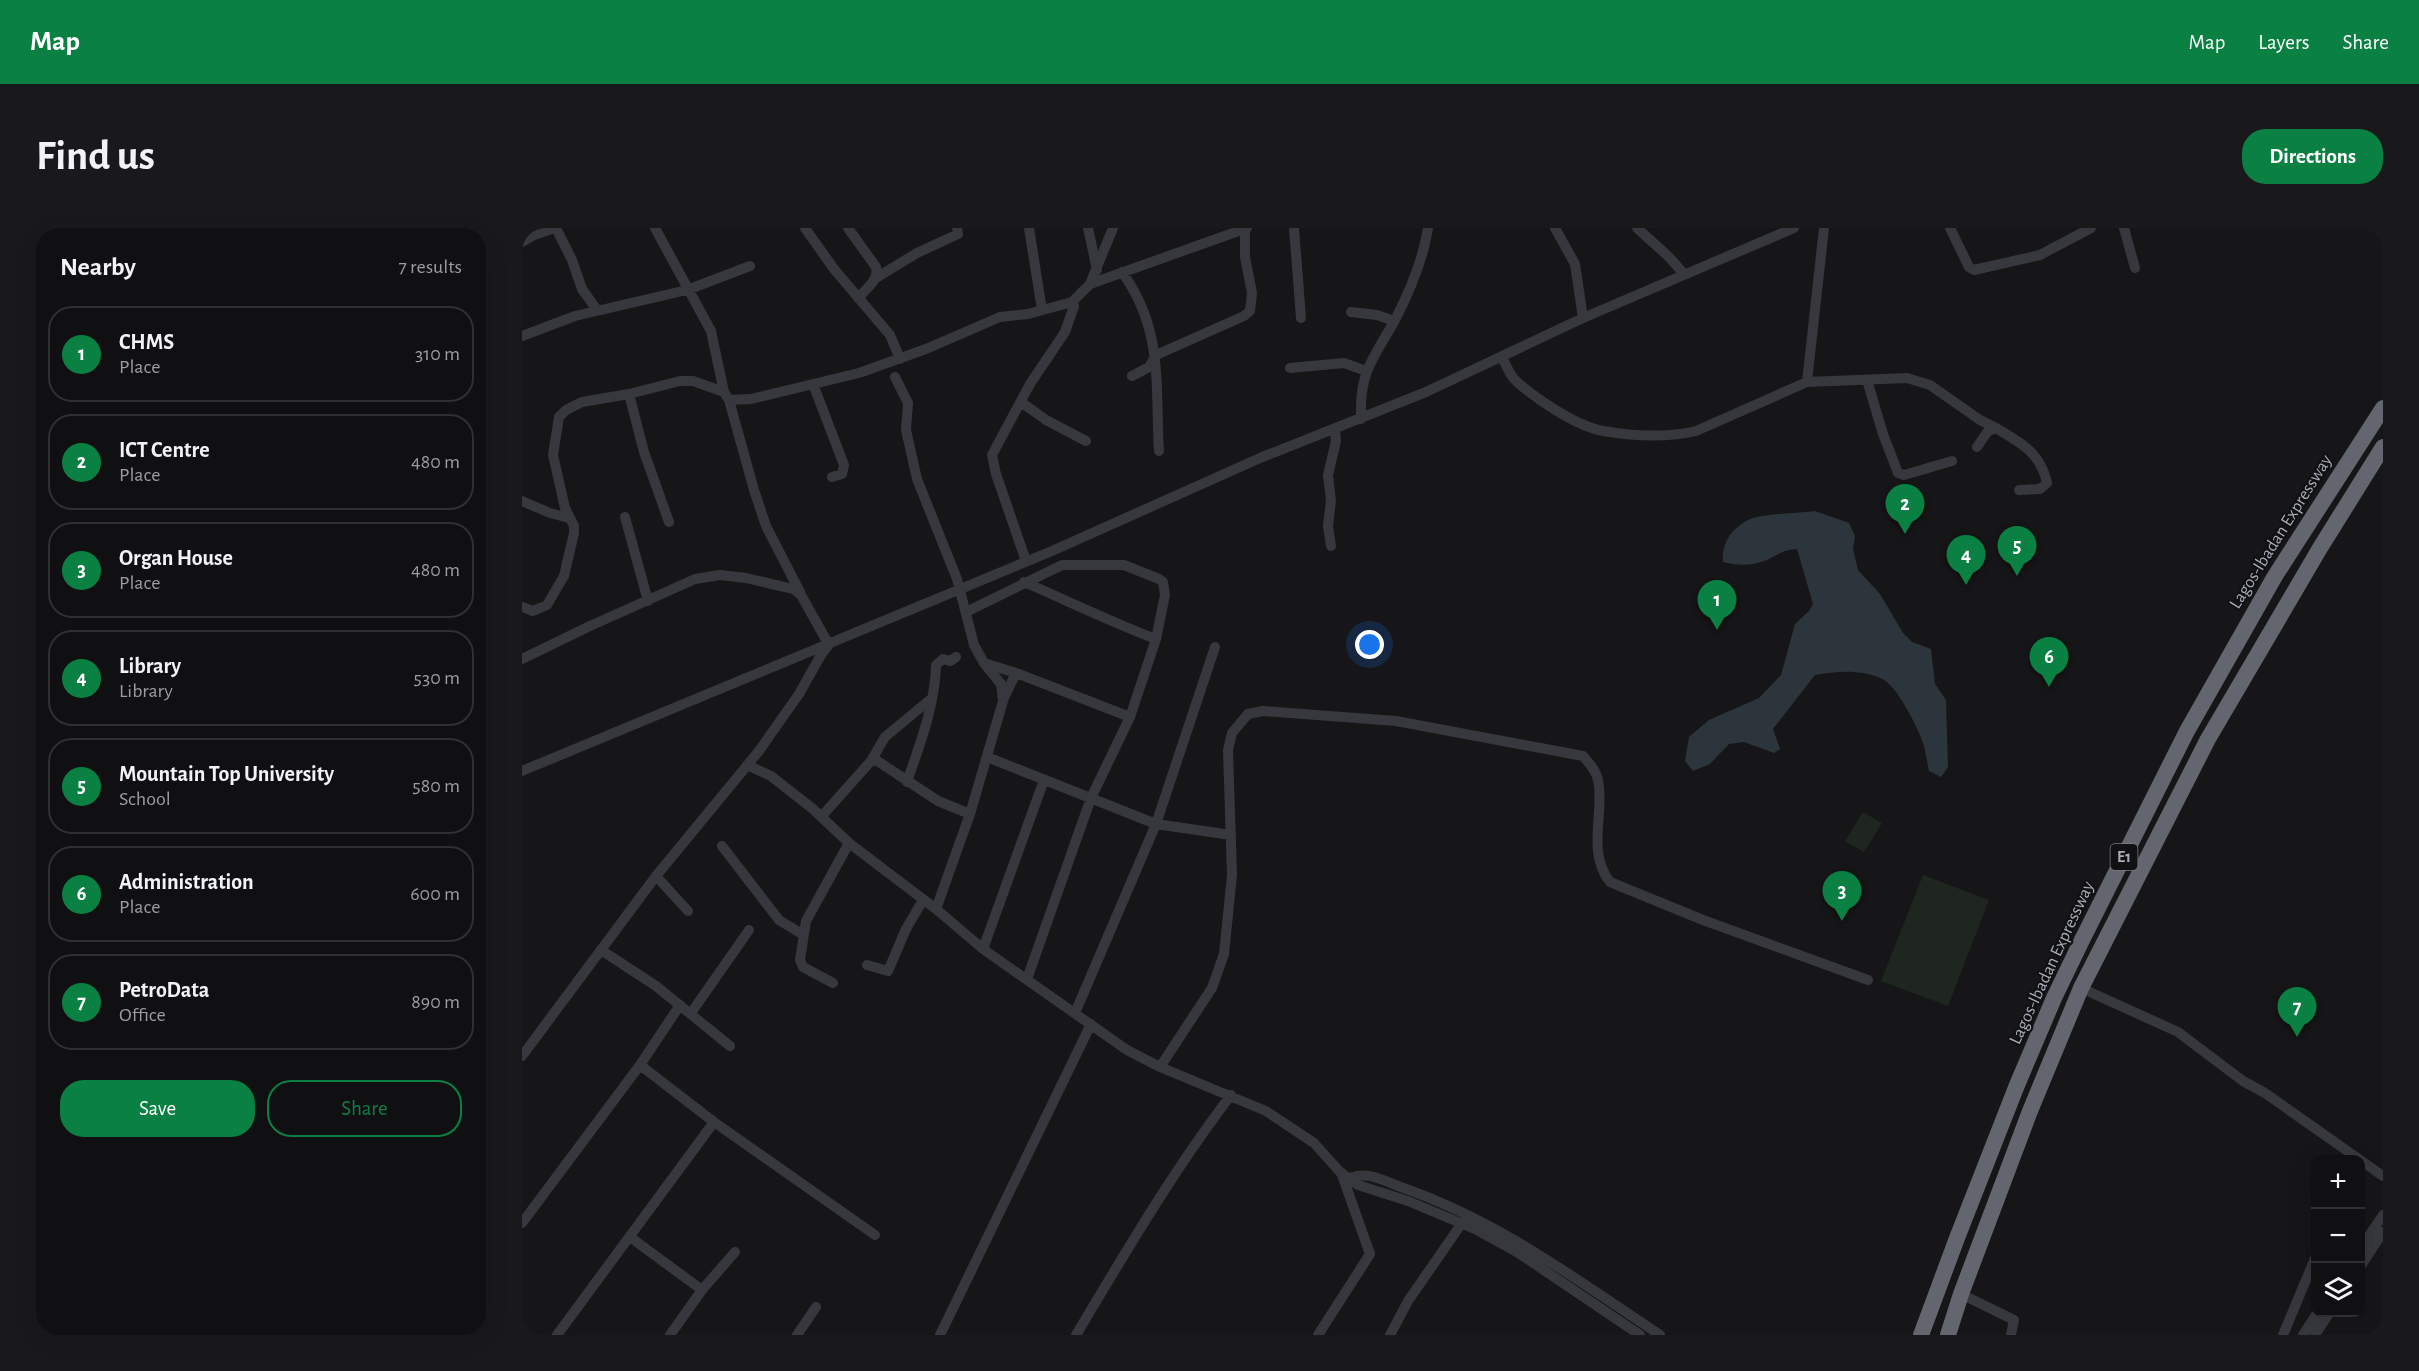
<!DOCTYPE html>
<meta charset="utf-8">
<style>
:root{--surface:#101012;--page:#19191b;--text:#f1f3f6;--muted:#9c9d9f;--line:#303032;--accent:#0b8043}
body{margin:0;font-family:"Alegreya Sans",sans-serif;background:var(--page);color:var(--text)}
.controls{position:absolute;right:18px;bottom:18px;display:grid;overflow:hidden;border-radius:12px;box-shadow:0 6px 24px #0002}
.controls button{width:54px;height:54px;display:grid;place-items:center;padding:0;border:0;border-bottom:2px solid var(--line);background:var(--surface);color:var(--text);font:30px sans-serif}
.you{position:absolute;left:848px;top:417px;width:21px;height:21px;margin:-15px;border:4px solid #fff;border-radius:50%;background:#1a73e8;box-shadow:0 0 0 9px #1a73e833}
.badge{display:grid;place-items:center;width:39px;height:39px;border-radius:50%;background:var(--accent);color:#fff;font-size:20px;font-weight:700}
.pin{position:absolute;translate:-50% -50px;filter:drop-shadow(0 2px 3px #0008)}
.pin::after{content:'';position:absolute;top:32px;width:21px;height:18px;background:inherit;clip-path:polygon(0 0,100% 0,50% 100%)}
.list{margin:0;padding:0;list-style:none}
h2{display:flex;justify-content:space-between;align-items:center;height:78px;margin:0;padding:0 24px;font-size:26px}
h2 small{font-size:20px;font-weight:400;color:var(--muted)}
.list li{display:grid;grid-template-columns:39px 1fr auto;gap:18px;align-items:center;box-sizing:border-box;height:96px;margin:0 12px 12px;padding:0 12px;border:2px solid var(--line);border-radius:24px}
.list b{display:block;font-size:22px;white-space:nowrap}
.list p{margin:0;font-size:20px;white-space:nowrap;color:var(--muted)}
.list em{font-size:20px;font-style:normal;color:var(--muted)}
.actions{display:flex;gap:12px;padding:18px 24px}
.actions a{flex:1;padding:14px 0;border:2px solid var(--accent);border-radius:24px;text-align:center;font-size:21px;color:var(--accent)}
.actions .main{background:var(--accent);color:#fff}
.icon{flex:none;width:33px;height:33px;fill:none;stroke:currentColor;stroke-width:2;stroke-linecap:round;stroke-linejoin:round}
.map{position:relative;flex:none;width:1861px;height:1107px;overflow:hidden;border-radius:24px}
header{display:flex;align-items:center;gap:36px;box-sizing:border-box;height:84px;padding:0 30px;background:var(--accent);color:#fff}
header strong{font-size:28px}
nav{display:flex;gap:33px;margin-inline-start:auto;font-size:21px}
.intro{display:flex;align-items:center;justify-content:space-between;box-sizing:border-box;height:144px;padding:0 36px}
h1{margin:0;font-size:42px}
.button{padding:15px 27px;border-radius:24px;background:var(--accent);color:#fff;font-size:21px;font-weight:700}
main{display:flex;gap:36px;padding:0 36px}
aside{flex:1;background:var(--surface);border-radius:24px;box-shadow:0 6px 24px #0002}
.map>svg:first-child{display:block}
.green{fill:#1e261f}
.water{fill:#2c353c}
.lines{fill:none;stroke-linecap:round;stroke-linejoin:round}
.minor{stroke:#37383d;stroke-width:10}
.highway{stroke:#63666e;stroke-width:16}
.labels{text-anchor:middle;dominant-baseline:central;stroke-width:4.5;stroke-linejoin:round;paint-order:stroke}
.shield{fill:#111113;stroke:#7b7e86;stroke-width:1.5}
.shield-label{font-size:16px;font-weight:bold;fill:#a8adb8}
.street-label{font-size:18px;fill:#a8adb8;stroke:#111113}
</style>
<header>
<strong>Map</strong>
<nav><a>Map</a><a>Layers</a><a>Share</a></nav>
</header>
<div class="intro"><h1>Find us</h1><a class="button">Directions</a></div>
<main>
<aside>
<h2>Nearby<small>7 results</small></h2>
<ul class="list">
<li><span class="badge">1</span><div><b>CHMS</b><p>Place</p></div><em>310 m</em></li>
<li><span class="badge">2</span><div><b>ICT Centre</b><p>Place</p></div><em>480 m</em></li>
<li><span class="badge">3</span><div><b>Organ House</b><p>Place</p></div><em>480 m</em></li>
<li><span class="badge">4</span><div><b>Library</b><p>Library</p></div><em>530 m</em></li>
<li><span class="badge">5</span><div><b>Mountain Top University</b><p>School</p></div><em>580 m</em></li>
<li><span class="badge">6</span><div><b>Administration</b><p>Place</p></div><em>600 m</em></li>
<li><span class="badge">7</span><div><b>PetroData</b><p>Office</p></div><em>890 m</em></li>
</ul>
<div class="actions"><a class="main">Save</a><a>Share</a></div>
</aside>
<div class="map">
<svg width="1861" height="1107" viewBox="0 0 1861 1107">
<rect width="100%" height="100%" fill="#161618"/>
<!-- green -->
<path class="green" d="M1341,584L1360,595L1342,624L1323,613Z
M1401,647L1467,672L1426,778L1359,753Z"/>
<!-- water -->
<path class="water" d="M1293,283L1327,295L1333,308L1331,321L1336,342L1358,366L1381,405L1390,414L1409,421L1413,456L1424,472L1426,539L1419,549L1407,543C1405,534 1404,524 1401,515C1396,500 1376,460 1362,452C1341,441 1315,443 1293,447L1251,501L1258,521L1252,525L1222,514L1207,516L1188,536L1171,543L1163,533L1167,509L1187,492L1237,470L1259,447L1273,396L1287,383L1291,376L1275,321C1260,321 1252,330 1239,334C1227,338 1213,337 1201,334C1199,314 1212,297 1231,290C1243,286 1279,285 1293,283Z"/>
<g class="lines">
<!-- minor -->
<path class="minor" d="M34,0L50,32L60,61L75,82
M133,0L189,103L202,164
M283,0L312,41L368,107L378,131
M326,0L354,39C357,52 345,60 336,70
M507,0L520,82
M566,0L575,42
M772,0L779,90
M1033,0L1053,36L1061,90
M1115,0L1147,29L1162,46
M1428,0L1447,39L1452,42L1518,27L1569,0
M1602,0L1613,40
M0,14L12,7L33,0
M600,44C642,102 633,158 637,223
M354,50L395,25L436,6L435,0
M568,56L725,0
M829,84L855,87L872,93
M0,108L53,88L165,62L228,38
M980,129C984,137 987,146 994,153C1014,171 1054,198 1081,203C1111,208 1145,210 1174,203L1285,154L1385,150L1408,157L1458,192L1474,200L1466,203L1455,219
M768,140L822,135L844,143
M610,148L627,139L634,127L722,88L728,83L730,65L723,29V1
M373,149L386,175L384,202L395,251L435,351L452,417L462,435L479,456L481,473L448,586L414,681L461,721L605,822L638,839L744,883L792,915L818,944L836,957L886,973L955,1002L995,1024L1118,1107
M1345,152L1361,206L1376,245L1382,247L1430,233
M1285,154L1302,0
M291,156L322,237L320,246L310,249
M107,166L122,224L147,294
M207,172L229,171L337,145L404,121L478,89L506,86L550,74L568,56L591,0
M499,174L524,192L564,213
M839,191C837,144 851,131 873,92C888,63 901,32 906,0
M1474,200C1499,215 1518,224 1525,255L1518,261L1497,262
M0,273L28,285L47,290
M103,289L126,373
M809,318L806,298L809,273L806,247L814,213L813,201
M504,333L474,246L470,227L508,156L543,104L552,78L550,74
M502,354C546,373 589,394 634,411
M0,379L11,383L25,377L42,348L52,305V298L43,280L31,227L37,189L44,182L60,174L107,166L158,153H171L202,164L207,172L232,262L244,298L278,364
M444,384L540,337H602L637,351L641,354L643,367L634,411L608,489L569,570L505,751
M0,431L68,398L173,351L198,347L224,350L271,361L279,367L307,417L299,427L277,466L237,523L134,648L0,828
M462,435L494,445L608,489
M481,472L494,445
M465,529L634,596L709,607
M349,533L363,509L410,470
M225,537L249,548L291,581L327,615L414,681
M0,543L530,323L738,230L904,164L1061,90L1272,0
M385,554C398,516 413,477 414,437L421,431L428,433L434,429
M299,589L349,533L354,532L416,573L448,586
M200,618L257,692L280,706
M134,648L166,683
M461,721L522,552
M79,722L134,758L208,818
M345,737L366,743L384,701L401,672
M311,755L281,739L278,732L284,693L327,615
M1559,760L1656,804L1721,853L1743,865L1861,948
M169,785L227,702
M553,785L634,596L693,419
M118,837L192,894L353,1007
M638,839L690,760L702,726L710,647L706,522L710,505L726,486L741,483L874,493L1061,528C1067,535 1074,542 1076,552C1083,585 1064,623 1088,654L1181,692L1346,752
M828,950C844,943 861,952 876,958C975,992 1051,1049 1138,1107
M0,995L118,837L158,777
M108,1009L180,1062
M1838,1021L1861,987
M1838,1039L1861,1004
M1439,1066L1492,1092L1489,1107
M35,1107L192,894
M148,1107L180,1062L213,1024
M275,1107L294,1079
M418,1107L569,796
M554,1107C603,1025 651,943 709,867
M796,1107L848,1026L819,944
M868,1107L886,1073L940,995
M1761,1107L1794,1028
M1781,1107L1796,1084
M1793,1107L1808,1084"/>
<!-- highway -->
<path class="highway" d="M1399,1107L1435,1010L1495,857L1532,770L1560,712L1665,503L1753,348L1861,180
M1426,1107L1439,1066L1508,883L1559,760L1686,511L1798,320L1861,219"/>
</g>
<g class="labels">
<!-- shield labels -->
<rect class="shield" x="1588.5" y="616" width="27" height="26" rx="4.5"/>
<g class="shield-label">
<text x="1602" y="629">E1</text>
</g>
<!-- street labels -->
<g class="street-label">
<text transform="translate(1759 304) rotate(-58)">Lagos-Ibadan Expressway</text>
<text transform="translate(1530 735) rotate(-65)">Lagos-Ibadan Expressway</text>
</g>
</g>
</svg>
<div class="controls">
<button>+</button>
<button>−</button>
<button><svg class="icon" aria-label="layers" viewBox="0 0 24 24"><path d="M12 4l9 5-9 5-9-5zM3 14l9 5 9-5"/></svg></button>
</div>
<div class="you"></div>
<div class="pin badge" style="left:1195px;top:402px">1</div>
<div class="pin badge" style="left:1383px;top:306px">2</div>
<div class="pin badge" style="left:1320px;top:693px">3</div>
<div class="pin badge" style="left:1444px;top:357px">4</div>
<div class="pin badge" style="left:1495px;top:348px">5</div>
<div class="pin badge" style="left:1527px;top:459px">6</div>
<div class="pin badge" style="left:1775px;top:809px">7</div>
</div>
</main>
